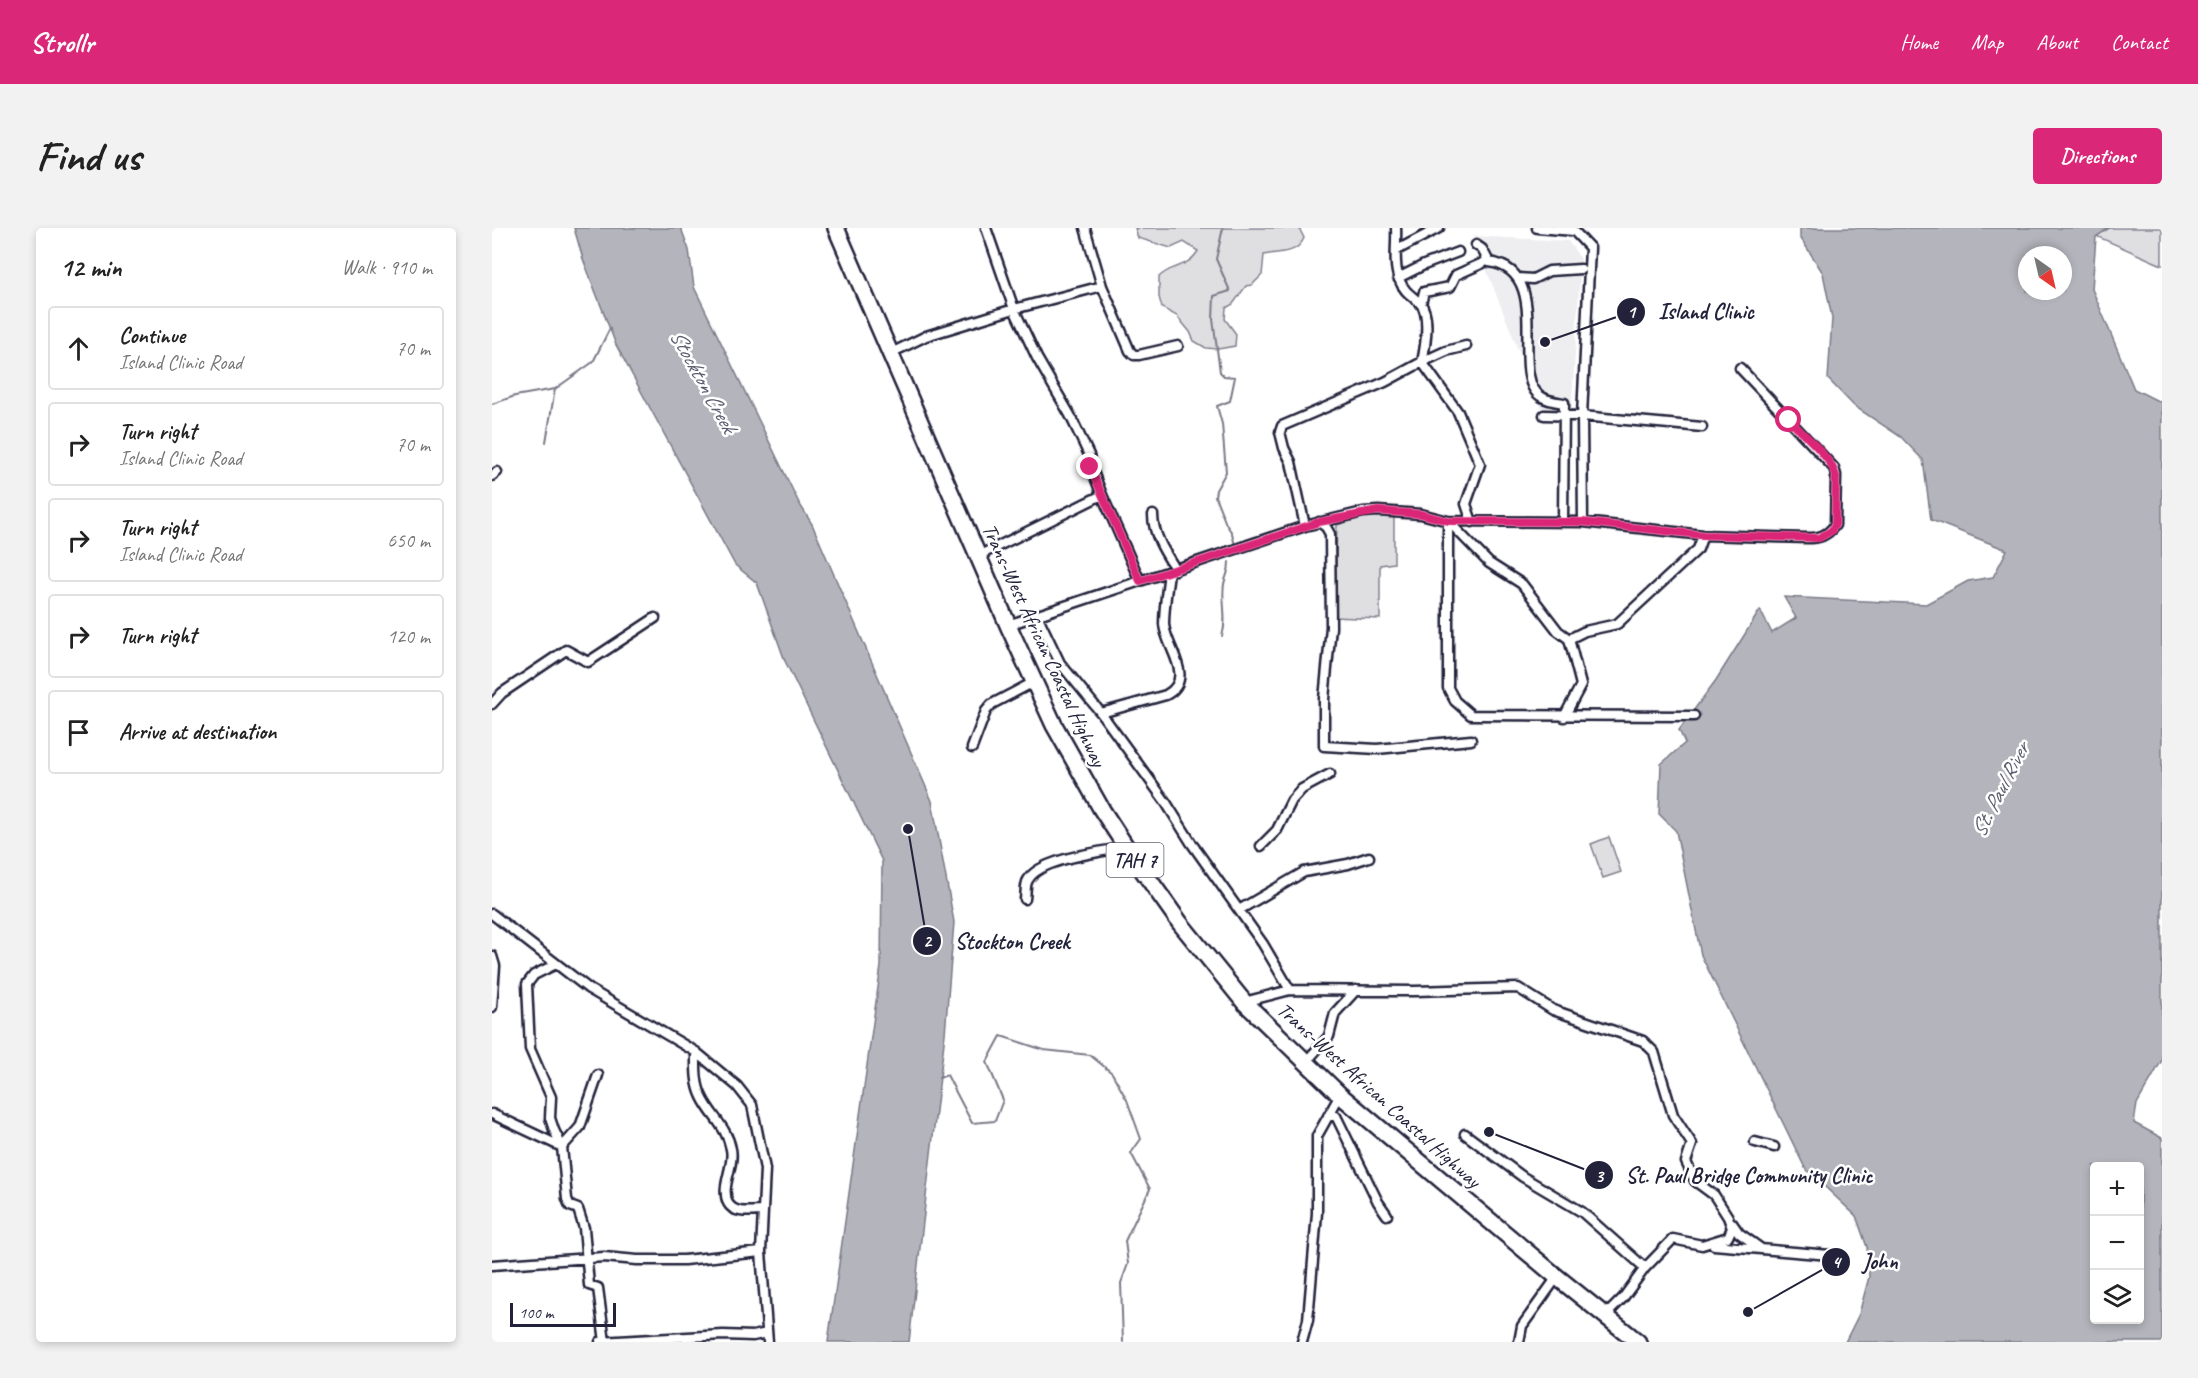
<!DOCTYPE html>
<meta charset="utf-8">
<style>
:root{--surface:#fff;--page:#f2f2f2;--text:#222;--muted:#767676;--line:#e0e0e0;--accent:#db2777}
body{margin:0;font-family:Caveat,sans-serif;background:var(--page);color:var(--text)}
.controls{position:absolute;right:18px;bottom:18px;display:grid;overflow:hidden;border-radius:6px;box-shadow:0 3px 9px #0003}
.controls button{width:54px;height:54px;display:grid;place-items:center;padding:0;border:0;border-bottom:2px solid var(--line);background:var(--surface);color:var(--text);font:30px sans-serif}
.compass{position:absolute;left:1526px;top:18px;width:54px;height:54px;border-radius:50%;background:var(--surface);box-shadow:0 3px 9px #0003;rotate:146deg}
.scale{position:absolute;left:18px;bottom:15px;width:106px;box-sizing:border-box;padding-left:6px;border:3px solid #22223b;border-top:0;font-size:16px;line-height:21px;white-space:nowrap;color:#22223b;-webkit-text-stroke:4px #fff;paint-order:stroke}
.stop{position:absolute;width:18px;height:18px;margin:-14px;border:4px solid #db2777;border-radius:50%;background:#fff}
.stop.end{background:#db2777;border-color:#fff;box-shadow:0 2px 6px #0008}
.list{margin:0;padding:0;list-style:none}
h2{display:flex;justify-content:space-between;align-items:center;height:78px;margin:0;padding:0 24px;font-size:26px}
h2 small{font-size:20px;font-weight:400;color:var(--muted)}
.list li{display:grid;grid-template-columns:39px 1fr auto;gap:18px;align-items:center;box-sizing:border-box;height:84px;margin:0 12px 12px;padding:0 12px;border:2px solid var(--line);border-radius:6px}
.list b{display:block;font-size:22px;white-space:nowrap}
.list p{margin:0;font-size:20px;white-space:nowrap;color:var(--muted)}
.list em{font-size:20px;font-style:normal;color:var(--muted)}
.icon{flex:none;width:33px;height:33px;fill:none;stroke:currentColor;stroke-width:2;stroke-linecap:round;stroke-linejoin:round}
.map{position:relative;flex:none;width:1670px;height:1114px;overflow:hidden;border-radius:6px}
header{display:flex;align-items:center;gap:36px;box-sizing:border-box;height:84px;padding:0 30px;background:var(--accent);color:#fff}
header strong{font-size:28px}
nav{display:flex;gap:33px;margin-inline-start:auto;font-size:21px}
.intro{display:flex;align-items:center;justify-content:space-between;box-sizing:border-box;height:144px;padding:0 36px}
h1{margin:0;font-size:42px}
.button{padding:15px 27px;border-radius:6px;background:var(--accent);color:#fff;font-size:21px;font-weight:700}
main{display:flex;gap:36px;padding:0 36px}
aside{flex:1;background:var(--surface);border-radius:6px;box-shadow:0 3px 9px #0003}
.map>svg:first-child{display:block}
.built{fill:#eeeef1}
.green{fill:#dfdfe2;stroke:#80808e;stroke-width:1.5}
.water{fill:#b4b4bc;stroke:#7a7a88;stroke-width:1.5;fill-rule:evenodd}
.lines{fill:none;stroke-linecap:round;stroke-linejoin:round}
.stream{stroke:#7a7a88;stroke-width:2}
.street-casing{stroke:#22223b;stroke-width:13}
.highway-casing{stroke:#22223b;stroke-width:20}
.street{stroke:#fff;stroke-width:8}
.highway{stroke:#fff;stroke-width:15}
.route{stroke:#db2777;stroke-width:8}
.labels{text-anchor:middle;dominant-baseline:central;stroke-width:5;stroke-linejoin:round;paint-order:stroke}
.shield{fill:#fff;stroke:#646476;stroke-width:1.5}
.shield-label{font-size:20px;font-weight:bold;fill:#22223b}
.street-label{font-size:21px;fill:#22223b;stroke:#fff}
.water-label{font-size:22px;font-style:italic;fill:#5c5c6f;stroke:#fff}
.leader{fill:none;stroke:#22223b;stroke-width:2}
.callout-dot{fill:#22223b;stroke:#fff;stroke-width:2}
.mark-label{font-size:18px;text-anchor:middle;font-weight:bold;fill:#fff}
.callout-label{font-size:22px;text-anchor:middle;font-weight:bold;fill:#22223b;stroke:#fff;stroke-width:5;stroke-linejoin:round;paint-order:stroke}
</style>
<header>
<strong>Strollr</strong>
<nav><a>Home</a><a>Map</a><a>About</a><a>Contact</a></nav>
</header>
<div class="intro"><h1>Find us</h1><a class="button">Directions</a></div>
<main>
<aside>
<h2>12 min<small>Walk · 910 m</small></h2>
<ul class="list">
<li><svg class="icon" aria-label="ahead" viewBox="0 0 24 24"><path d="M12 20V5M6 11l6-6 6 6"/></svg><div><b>Continue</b><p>Island Clinic Road</p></div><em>70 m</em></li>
<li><svg class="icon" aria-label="right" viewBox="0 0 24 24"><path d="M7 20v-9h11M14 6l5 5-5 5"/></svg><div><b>Turn right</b><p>Island Clinic Road</p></div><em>70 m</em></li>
<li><svg class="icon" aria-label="right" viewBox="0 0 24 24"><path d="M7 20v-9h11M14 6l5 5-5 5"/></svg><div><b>Turn right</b><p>Island Clinic Road</p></div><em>650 m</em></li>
<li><svg class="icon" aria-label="right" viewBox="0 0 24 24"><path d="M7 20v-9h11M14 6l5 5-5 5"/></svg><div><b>Turn right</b></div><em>120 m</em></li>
<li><svg class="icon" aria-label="arrive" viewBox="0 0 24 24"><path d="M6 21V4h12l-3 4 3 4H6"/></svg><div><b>Arrive at destination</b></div></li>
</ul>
</aside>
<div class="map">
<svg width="1670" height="1114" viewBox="0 0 1670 1114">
<rect width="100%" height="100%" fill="#fff"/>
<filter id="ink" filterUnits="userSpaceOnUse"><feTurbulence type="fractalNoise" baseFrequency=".0167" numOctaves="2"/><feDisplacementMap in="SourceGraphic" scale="12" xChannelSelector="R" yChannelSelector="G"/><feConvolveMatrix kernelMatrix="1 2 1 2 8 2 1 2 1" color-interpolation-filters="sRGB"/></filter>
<g filter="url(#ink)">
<!-- built -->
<path class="built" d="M981,8L1076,13L1089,31L1079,188L1052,187Z"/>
<!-- green -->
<path class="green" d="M643,0H807L812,10C805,27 787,23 772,27L770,47L760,57L754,58L741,76L734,80L733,91L744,106L743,118L726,121L714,120L702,113L698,104L685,88L670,80L667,69V49C680,36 695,41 706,23L692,14L679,20L646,10Z
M1617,0H1670V37L1604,8Z
M887,285L902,286V335L888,337V391L842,389L845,297Z
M1117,609L1129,644L1111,650L1099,616Z"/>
<!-- water -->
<path class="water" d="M82,0H189L197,22L202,59L307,275L320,296L440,573L462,694L453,806L417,1114H336L389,738L390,633L293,433L265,355L243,337L124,117L91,31Z
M1308,0H1617L1604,9L1600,61L1642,161L1670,175V832L1645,876L1642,895L1670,910V1114H1353L1367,1086L1377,1049L1375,1019L1364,988L1313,940L1209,727L1184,603L1167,586L1169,536L1193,515L1187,502L1224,452L1268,382L1280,405L1304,390L1292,369L1434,376L1476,353L1501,349L1515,322L1439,292L1431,232L1409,209L1362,178L1336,151L1340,90L1331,45L1308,9ZM1535,27H1571V63H1535ZM1602,938H1648V1092H1602Z"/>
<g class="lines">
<!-- stream -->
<path class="stream" d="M731,0L724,31L738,63L722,68L721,91L728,144L732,148L743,149L738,173L725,178L730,196L734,244L724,262L723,268L734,296L740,305L743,318
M0,176L23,168L63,161L101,134L118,100
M54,214L63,161
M730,408C736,390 729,374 732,356C734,346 737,347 737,334
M447,850L455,847L480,895L503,893L511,872L495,834L509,808L552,822L598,827L620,845L635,872L649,911L639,925L658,961L633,1013L636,1036L629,1055L631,1114"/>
<!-- street casing -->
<g class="street-casing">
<path id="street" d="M593,0L610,58L638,123L642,127H647L686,118
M1045,0L1082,3L1098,20L1090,188L1091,294
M984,17L990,21L997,34C1065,43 1014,150 1050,169C1056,173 1066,174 1072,175L1071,294
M905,22L947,0
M906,50L932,37L966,24
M1026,50L1041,51L1057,43L1089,41
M929,76L932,64L958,59L964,47L991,35
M974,118L954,123L930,134L966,184L988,236L974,276L980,294
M397,126L434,108L522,81L610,58
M1052,187L1090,188L1210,199
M0,248L5,244
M610,267L648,353
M661,287C661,307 674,326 684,342
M827,294L834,299L838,306L839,399L832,471V518L885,521L979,512
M813,298L799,234L792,220L788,204L790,198L893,154L930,134C933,120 939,86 928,75C919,67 912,64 907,51C901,37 905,15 904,0
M486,328L610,267L599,239L597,227L578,187L545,130L522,81L494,0
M545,387L568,435L609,485L673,573L700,616L771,716L798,762
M516,397L813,298L871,284L886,283L929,286L956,293L1091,294L1211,307L1315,310C1327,310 1335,308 1343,297L1344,247L1342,240L1248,140
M1077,411L1066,403L1030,356L997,335L956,293V460L963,473L979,487L1202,488
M0,476L10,465L74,422L96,434L163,390
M609,485L674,467C705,450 673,419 672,396C672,379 675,361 677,344
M1072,489L1089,457L1077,411L1093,403L1125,396L1206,321L1211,307
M480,520L494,483L500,476L542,454
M769,618L785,602L800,572L810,561L838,546
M533,671C534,665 533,656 536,652C548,630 611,624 634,619
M747,682L812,644L856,636L877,629
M0,686L97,761L204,824L245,858L260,877L273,941L269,1024L276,1114
M0,728L3,738L0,779
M64,736L42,747L35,756L38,821L59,869L58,890L62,902L70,919L75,971L78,978L86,981L92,1000L97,1057L106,1060L113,1114
M752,774L798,762L923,763L1026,760L1061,782L1151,813L1162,824L1181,887L1200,916L1194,934L1203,953L1222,967L1236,989L1240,1000L1236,1009L1210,1017L1181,1011L1153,1040L1131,1070L1114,1087
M204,824C204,839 203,855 210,869C219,888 235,899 239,921C243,938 228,958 236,975C242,987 261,983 270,983
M813,835L837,808L843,785L864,762
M0,886L70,919L88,899L106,847
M836,888H844L886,974L895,987
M973,906L1031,949L1090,984L1153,1040
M1263,914L1282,919
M1240,995L1247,1005L1268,1020
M1222,1017L1338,1027
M0,1037L112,1029L145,1032H192L269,1024
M108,1114L231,1107L261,1108L275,1105
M810,1114L816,1092L825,985V908L848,867
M1027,1114L1030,1098L1065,1049"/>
</g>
<!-- highway casing -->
<g class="highway-casing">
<path id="highway" d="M344,0L516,397L562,497L610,582L634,619L688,695L752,774L848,867L1065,1049L1146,1114"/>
</g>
<!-- street -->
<use href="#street" class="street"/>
<!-- highway -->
<use href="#highway" class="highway"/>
</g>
</g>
<g class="lines" filter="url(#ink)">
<!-- route -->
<path class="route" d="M598,239L648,353L827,294L886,283L929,286L956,293L1090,294L1211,307L1327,310L1339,303L1343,297L1344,248C1339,229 1311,206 1297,192"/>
</g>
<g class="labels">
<!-- shield labels -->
<rect class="shield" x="614.5" y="615" width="57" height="34" rx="4.5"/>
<g class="shield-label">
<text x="643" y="632">TAH 7</text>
</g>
<!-- street labels -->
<g class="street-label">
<text transform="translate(552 417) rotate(65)">Trans-West African Coastal Highway</text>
<text transform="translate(887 867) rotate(42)">Trans-West African Coastal Highway</text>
</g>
<!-- water labels -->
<g class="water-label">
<text transform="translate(211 153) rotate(61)">Stockton Creek</text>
<text transform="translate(1508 562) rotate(-63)">St. Paul River</text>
</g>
</g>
<!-- callouts -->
<path class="leader" d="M1053 114L1139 84M416 601L435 713M997 904L1107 947M1256 1084L1344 1034"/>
<g class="callout-dot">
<circle cx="1053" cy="114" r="6"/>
<circle cx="416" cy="601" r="6"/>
<circle cx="997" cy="904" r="6"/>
<circle cx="1256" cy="1084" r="6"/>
<circle cx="1139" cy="84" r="15"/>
<circle cx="435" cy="713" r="15"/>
<circle cx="1107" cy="947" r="15"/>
<circle cx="1344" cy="1034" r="15"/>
</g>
<g class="mark-label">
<text x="1139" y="90">1</text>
<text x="435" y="719">2</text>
<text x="1107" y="954">3</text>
<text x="1344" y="1040">4</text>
</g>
<g class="callout-label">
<text x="1214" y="91">Island Clinic</text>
<text x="520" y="721">Stockton Creek</text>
<text x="1257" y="955">St. Paul Bridge Community Clinic</text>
<text x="1388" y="1041">John</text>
</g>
</svg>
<div class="controls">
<button>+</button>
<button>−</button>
<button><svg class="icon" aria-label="layers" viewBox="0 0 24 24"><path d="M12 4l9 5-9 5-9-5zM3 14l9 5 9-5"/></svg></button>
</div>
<svg class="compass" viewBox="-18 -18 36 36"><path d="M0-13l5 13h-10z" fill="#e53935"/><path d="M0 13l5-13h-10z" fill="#767676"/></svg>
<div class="scale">100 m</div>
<div class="stop" style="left:1297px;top:192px"></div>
<div class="stop end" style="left:598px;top:239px"></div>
</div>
</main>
